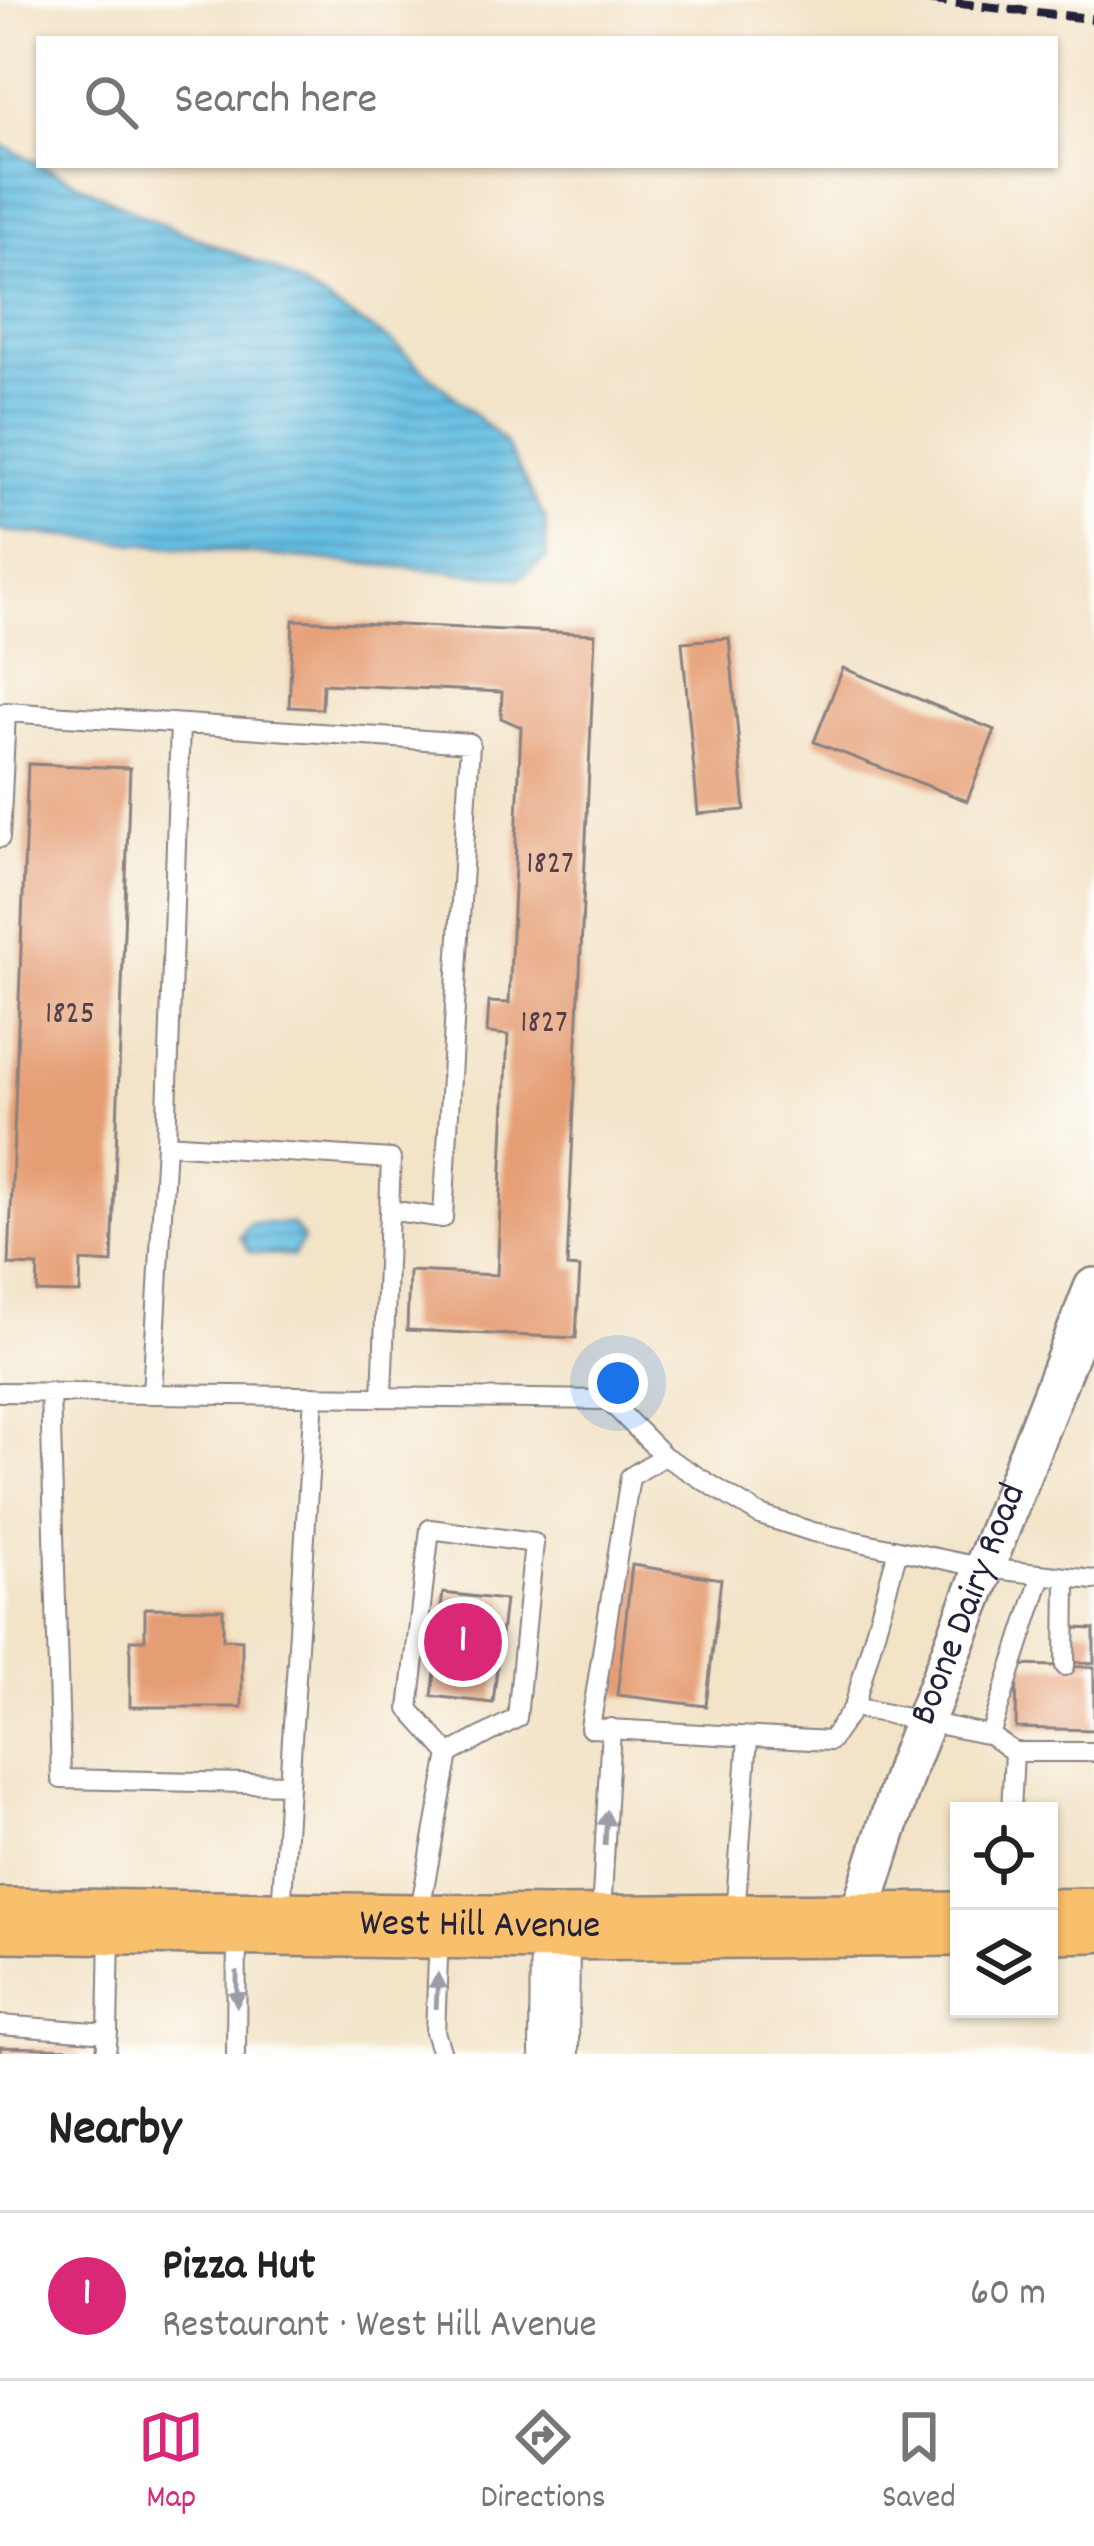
<!DOCTYPE html>
<meta charset="utf-8">
<style>
:root{--surface:#fff;--page:#f2f2f2;--text:#222;--muted:#767676;--line:#e0e0e0;--accent:#db2777}
body{margin:0;font-family:Dekko,sans-serif;background:var(--page);color:var(--text)}
.controls{position:absolute;right:36px;bottom:36px;display:grid;overflow:hidden;border-radius:0px;box-shadow:0 3px 9px #0004}
.controls button{width:108px;height:108px;display:grid;place-items:center;padding:0;border:0;border-bottom:3px solid var(--line);background:var(--surface);color:var(--text);font:60px sans-serif}
.you{position:absolute;left:618px;top:1383px;width:42px;height:42px;margin:-30px;border:9px solid #fff;border-radius:50%;background:#1a73e8;box-shadow:0 0 0 18px #1a73e833}
.badge{display:grid;place-items:center;width:78px;height:78px;border-radius:50%;background:var(--accent);color:#fff;font-size:39px;font-weight:700}
.pin{position:absolute;translate:-50% -50%;border:6px solid #fff;box-shadow:0 3px 12px #0006}
.list{margin:0;padding:0;list-style:none}
h2{display:flex;justify-content:space-between;align-items:center;height:156px;margin:0;padding:0 48px;font-size:51px}
h2 small{font-size:39px;font-weight:400;color:var(--muted)}
.list li{display:grid;grid-template-columns:78px 1fr auto;gap:36px;align-items:center;box-sizing:border-box;height:168px;padding:0 48px;border-top:3px solid var(--line)}
.list b{display:block;font-size:45px;white-space:nowrap}
.list p{margin:0;font-size:39px;white-space:nowrap;color:var(--muted)}
.list em{font-size:39px;font-style:normal;color:var(--muted)}
.icon{flex:none;width:66px;height:66px;fill:none;stroke:currentColor;stroke-width:2;stroke-linecap:round;stroke-linejoin:round}
.map{position:relative;flex:none;width:1094px;height:2054px;overflow:hidden}
.search{position:absolute;background:var(--surface);box-shadow:0 3px 9px #0004;left:36px;right:36px;top:36px;height:132px;display:flex;align-items:center;gap:30px;box-sizing:border-box;padding:0 42px;border-radius:0px;color:var(--muted);font-size:45px}
.sheet{height:324px;background:var(--surface)}
nav{display:flex;justify-content:space-around;align-items:center;box-sizing:border-box;height:168px;border-top:3px solid var(--line);background:var(--surface);font-size:33px;color:var(--muted)}
nav a{display:grid;justify-items:center;gap:6px}
nav .on{color:var(--accent)}
.map>svg:first-child{display:block}
.water{fill:url(#water-rules);stroke:#43708e;stroke-width:3}
.building{fill:#e59d73}
.lines{fill:none;stroke-linecap:round;stroke-linejoin:round}
.service-casing{stroke:#8a8281;stroke-width:22}
.minor-casing{stroke:#8a8281;stroke-width:44}
.tertiary-casing{stroke:#8a8281;stroke-width:52}
.trunk-casing{stroke:#8a8281;stroke-width:68}
.service{stroke:#fff;stroke-width:18}
.minor{stroke:#fff;stroke-width:39}
.tertiary{stroke:#fff;stroke-width:48}
.trunk{stroke:#f8bf6c;stroke-width:63}
.rail{stroke:#22223b;stroke-width:9;stroke-dasharray:18 9;stroke-linecap:butt}
.oneway{fill:#9c9ca7}
.labels{text-anchor:middle;dominant-baseline:central;stroke-width:9;stroke-linejoin:round;paint-order:stroke}
.number-label{font-size:33px;fill:#534149}
.street-label{font-size:39px;fill:#22223b;stroke:#fdfcf7}
</style>
<div class="map">
<svg width="1094" height="2054" viewBox="0 0 1094 2054">
<defs>
<pattern id="water-rules" width="6" height="5" patternUnits="userSpaceOnUse" patternTransform="scale(3)"><rect width="6" height="5" fill="#64bee2"/><path d="M0 2.5h6" fill="none" stroke="#529ab8"/></pattern>
</defs>
<rect width="100%" height="100%" fill="#fdfcf7"/>
<filter id="ink" filterUnits="userSpaceOnUse"><feTurbulence type="fractalNoise" baseFrequency=".00833" numOctaves="2"/><feDisplacementMap in="SourceGraphic" scale="24" xChannelSelector="R" yChannelSelector="G"/><feConvolveMatrix kernelMatrix="1 2 1 2 8 2 1 2 1" color-interpolation-filters="sRGB"/></filter>
<filter id="wash" filterUnits="userSpaceOnUse"><feTurbulence type="fractalNoise" baseFrequency=".004" numOctaves="4" result="noise"/><feDisplacementMap in="SourceGraphic" scale="48" xChannelSelector="R" yChannelSelector="G"/><feGaussianBlur stdDeviation="2.7" result="paint"/><feColorMatrix in="noise" values="0 0 0 0 0 0 0 0 0 0 0 0 0 0 0 0 0 1.4 0 .05"/><feComposite in="paint" operator="in"/></filter>
<g filter="url(#wash)">
<rect width="100%" height="100%" fill="#f3e3c7"/>
<!-- water -->
<path class="water" d="M0,144L145,217L276,270L391,341L504,441L545,519L547,558L519,578L0,531Z
M250,1223L292,1224L303,1239L293,1257L250,1252L240,1237Z"/>
<g id="blocks">
<!-- building -->
<path class="building" d="M293,620L595,634L567,1267L580,1268L576,1338L407,1330L409,1271L497,1275L508,1035L487,1033L489,1002L509,1003L521,727L501,718L502,692L323,684L322,709L289,707Z
M729,638L745,810L698,814L682,642Z
M843,668L995,730L967,801L814,742Z
M28,764L130,768L112,1263L81,1261L80,1293L37,1292L38,1266L9,1265Z
M632,1565L721,1579L706,1706L617,1695Z
M443,1593L505,1600L493,1703L432,1696L437,1657L425,1656L428,1627L438,1629Z
M145,1608L223,1609V1639L242,1640V1707H130V1640H145Z
M1075,1628L1094,1629V1663L1073,1662Z
M1017,1665L1094,1667V1730L1016,1728Z
M0,2047L79,2049V2054H0Z"/>
</g>
</g>
<g filter="url(#ink)">
<use href="#blocks" fill-opacity="0" stroke="#8a8281" stroke-width="3"/>
<g class="lines">
<!-- service casing -->
<g class="service-casing">
<path id="service" d="M0,838L6,712L470,743L443,1218L389,1210
M166,1144L180,724
M0,1392L608,1400L664,1456L760,1515L813,1532L984,1568L1094,1580
M50,1392L61,1779L289,1784
M152,1394L166,1144L391,1159L382,1397
M664,1456L630,1477L590,1728L830,1741L854,1707L990,1735L1014,1752
M430,1529L534,1543L517,1718L449,1754L409,1709Z
M1065,1666L1066,1577
M854,1707L898,1550
M990,1735L1042,1575
M1011,1811L1014,1752H1094
M281,1912L314,1396
M419,1915L449,1754
M735,1916L748,1738
M601,1917L611,1728
M439,1934L435,2032L442,2054
M0,2025L108,2033L106,2054
M108,2033L110,1930
M236,2054L237,1934"/>
</g>
<!-- minor casing -->
<g class="minor-casing">
<g id="minor">
<path id="s1" d="M856,1927L907,1765L1094,1288"/>
</g>
</g>
<!-- tertiary casing -->
<g class="tertiary-casing">
<path id="tertiary" d="M554,2054L555,1928"/>
</g>
<!-- trunk casing -->
<g class="trunk-casing">
<g id="trunk">
<path id="s2" d="M0,1920L555,1928L959,1924"/>
<path d="M1049,1921L1094,1920"/>
</g>
</g>
<!-- service -->
<use href="#service" class="service"/>
<!-- minor -->
<use href="#minor" class="minor"/>
<!-- tertiary -->
<use href="#tertiary" class="tertiary"/>
<!-- trunk -->
<use href="#trunk" class="trunk"/>
<!-- rail -->
<path class="rail" d="M929,0L1094,19"/>
</g>
<!-- one-way arrows -->
<defs><path id="oneway-solid" d="M-6-.8H1V-3.2L6.5 0L1 3.2V.8H-6Z" transform="scale(3)"/></defs>
<g class="oneway">
<use href="#oneway-solid" transform="translate(606 1828) rotate(-87)"/>
<use href="#oneway-solid" transform="translate(237 1989) rotate(90)"/>
<use href="#oneway-solid" transform="translate(437 1991) rotate(-87)"/>
</g>
</g>
<g class="labels">
<!-- number labels -->
<g class="number-label">
<text x="550" y="865">1827</text>
<text x="70" y="1015">1825</text>
<text x="544" y="1024">1827</text>
</g>
<!-- street labels -->
<g class="street-label">
<text stroke="none"><textPath href="#s1" startOffset="342">Boone Dairy Road</textPath></text>
<text stroke="none"><textPath href="#s2" startOffset="480">West Hill Avenue</textPath></text>
</g>
</g>
</svg>
<div class="controls">
<button><svg class="icon" aria-label="locate" viewBox="0 0 24 24"><circle cx="12" cy="12" r="6"/><path d="M12 2v4M12 18v4M2 12h4M18 12h4"/></svg></button>
<button><svg class="icon" aria-label="layers" viewBox="0 0 24 24"><path d="M12 4l9 5-9 5-9-5zM3 14l9 5 9-5"/></svg></button>
</div>
<div class="you"></div>
<div class="pin badge" style="left:463px;top:1642px">1</div>
<div class="search"><svg class="icon" aria-label="search" viewBox="0 0 24 24"><circle cx="10" cy="10" r="6"/><path d="M15 15l6 6"/></svg>Search here</div>
</div>
<section class="sheet">
<h2>Nearby<small></small></h2>
<ul class="list">
<li><span class="badge">1</span><div><b>Pizza Hut</b><p>Restaurant · West Hill Avenue</p></div><em>60 m</em></li>
</ul>
</section>
<nav>
<a class="on"><svg class="icon" aria-label="map" viewBox="0 0 24 24"><path d="M3 6l6-2 6 2 6-2v14l-6 2-6-2-6 2zM9 4v14M15 6v14"/></svg>Map</a>
<a><svg class="icon" aria-label="directions" viewBox="0 0 24 24"><path d="M12 3l9 9-9 9-9-9zM9 14v-3h6M13 9l2 2-2 2"/></svg>Directions</a>
<a><svg class="icon" aria-label="saved" viewBox="0 0 24 24"><path d="M7 4h10v16l-5-4-5 4z"/></svg>Saved</a>
</nav>
